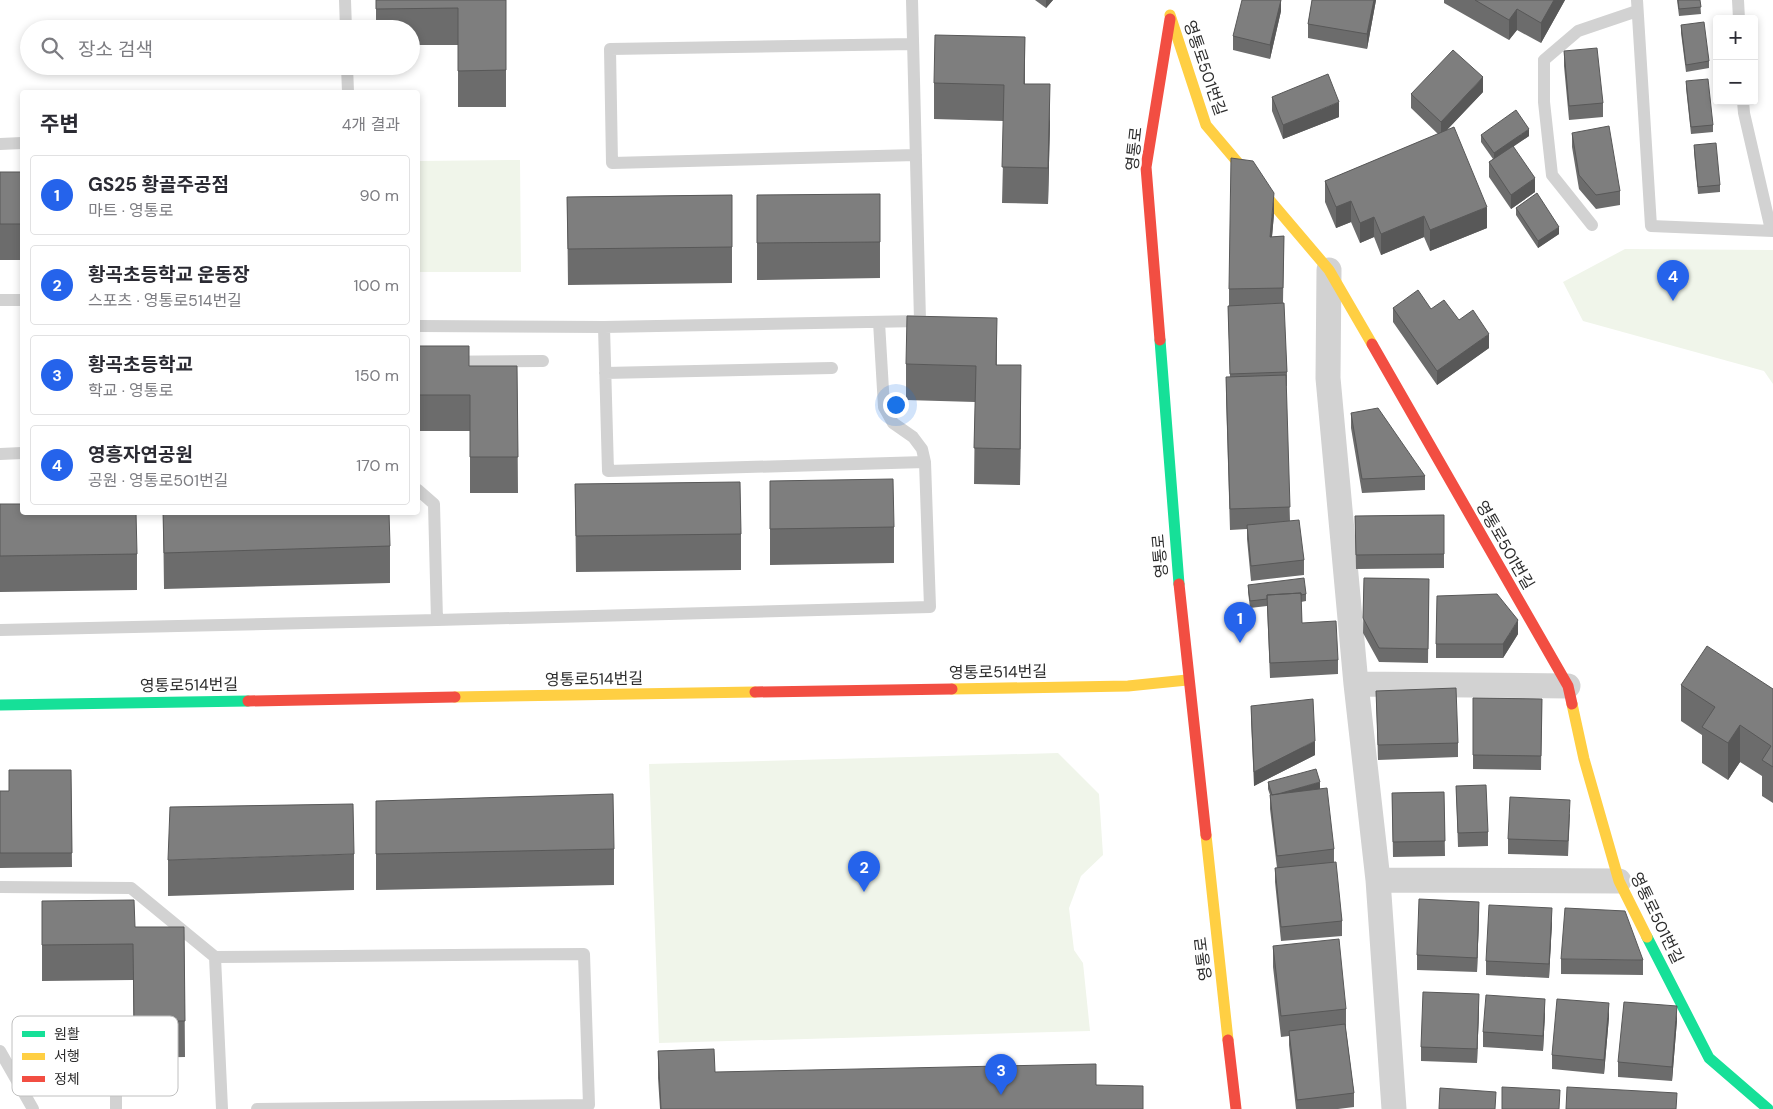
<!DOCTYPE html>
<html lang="ko">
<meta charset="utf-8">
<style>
:root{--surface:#fff;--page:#f7f7f7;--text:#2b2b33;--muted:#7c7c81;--line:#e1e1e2;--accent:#2563eb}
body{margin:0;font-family:"DM Sans","Noto Sans KR",sans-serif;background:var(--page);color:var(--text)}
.controls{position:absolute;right:15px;top:15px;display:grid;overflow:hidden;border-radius:5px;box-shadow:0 2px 8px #0003}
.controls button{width:45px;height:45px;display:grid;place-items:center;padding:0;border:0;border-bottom:1px solid var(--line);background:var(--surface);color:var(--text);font:25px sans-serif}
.you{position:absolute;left:895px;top:404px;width:18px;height:18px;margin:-12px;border:4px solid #fff;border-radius:50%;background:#1a73e8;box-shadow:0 0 0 8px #1a73e833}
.badge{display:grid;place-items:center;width:32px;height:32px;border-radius:50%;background:var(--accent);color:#fff;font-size:16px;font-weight:700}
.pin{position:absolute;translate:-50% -41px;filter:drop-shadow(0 1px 2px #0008)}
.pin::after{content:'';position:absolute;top:26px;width:18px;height:15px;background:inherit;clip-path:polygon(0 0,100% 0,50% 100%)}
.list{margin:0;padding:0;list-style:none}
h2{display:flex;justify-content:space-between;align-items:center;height:65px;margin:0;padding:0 20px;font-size:21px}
h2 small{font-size:16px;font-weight:400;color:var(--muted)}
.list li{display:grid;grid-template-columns:32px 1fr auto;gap:15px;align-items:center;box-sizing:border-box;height:80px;margin:0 10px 10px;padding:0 10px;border:1px solid var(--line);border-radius:5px}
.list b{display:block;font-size:19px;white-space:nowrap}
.list p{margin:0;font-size:16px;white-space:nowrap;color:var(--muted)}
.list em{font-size:16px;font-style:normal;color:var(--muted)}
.icon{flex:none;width:28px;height:28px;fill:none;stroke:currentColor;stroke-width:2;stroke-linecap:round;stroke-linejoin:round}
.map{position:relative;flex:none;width:1773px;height:1109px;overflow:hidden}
.search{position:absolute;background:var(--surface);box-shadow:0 2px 8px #0003;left:20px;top:20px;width:400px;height:55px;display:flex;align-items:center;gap:12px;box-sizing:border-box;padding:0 18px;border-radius:28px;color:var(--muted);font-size:19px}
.panel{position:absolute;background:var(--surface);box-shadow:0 2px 8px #0003;left:20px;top:90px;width:400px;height:425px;border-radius:5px}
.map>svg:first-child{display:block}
.green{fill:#f0f5ea}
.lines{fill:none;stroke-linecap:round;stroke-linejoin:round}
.lane{stroke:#d2d2d2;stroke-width:12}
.street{stroke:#d2d2d2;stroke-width:25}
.fast{stroke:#16e098;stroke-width:11}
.slow{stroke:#ffcf43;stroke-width:11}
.jam{stroke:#f24e42;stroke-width:11}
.wall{fill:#6c6c6c}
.shaded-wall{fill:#585858}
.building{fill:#7e7e7e;stroke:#585858}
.labels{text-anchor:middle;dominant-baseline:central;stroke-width:5;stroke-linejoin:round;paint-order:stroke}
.street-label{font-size:16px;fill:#2d2d2d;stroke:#fff}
.key{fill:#fff;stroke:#c0c0c0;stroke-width:1}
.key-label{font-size:14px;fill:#2d2d2d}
</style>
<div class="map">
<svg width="1773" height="1109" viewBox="0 0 1773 1109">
<rect width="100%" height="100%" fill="#fff"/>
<!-- green -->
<path class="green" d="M520,160L521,272H418V161Z
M1625,249L1773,250V384L1764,371L1583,321L1563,282Z
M1058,753L1099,794L1103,855L1081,876L1069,908L1074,950L1083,963L1090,1031L659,1043L649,764Z"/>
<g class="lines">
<!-- lane -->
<path class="lane" d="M345,0L346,29
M1637,0L1651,226L1773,231
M1738,0L1739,19
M913,44L610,49L612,163L916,155
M347,66L348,92
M1743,101L1744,113L1771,230
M0,144L22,143
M1592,225L1552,175L1544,102V60L1578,31L1637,11
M0,300H22
M418,326L604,327L920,321L912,0
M604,327L608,471L925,462
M418,362L543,361
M605,373L832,368
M0,454L22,453
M418,490L434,504L437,620L930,607L925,462L922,449L913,437L893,423L884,407L879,322
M0,630L437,620
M0,887L131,888L215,957L584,954L589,1105L257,1109
M215,957L222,1109
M0,1051L33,1109
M9,1065L116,1067V1109"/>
<!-- street -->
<path class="street" d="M1329,270L1328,378L1356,684L1378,880L1394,1109
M1356,684L1568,686
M1378,880L1619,881"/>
<!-- fast -->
<path class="fast" d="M1160,340L1179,584
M0,705L248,701
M1647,937L1709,1058L1768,1109"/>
<!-- slow -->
<path class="slow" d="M1170,15L1206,125L1329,270L1372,344
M952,689L1128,686L1187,680
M455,697L755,692
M1572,704L1584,759L1619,881L1647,937
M1206,835L1228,1040"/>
<!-- jam -->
<path class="jam" d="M1160,340L1146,167L1170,19
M1372,344L1568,686L1572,704
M1179,584L1206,835
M755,692L952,689
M248,701L455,697
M1228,1040L1236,1109"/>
</g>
<!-- wall -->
<path class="wall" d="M376,0H506V107H458V45H411V29H376Z
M1035,0H1053L1046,8Z
M1281,0V11L1270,59L1233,50V36Z
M1312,0H1376L1367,49L1308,38V24Z
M1444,0H1565L1541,43L1517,30L1509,40L1444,3Z
M1677,0H1700L1701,14L1679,16Z
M1681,25L1709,61V68L1686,72L1681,33Z
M1025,37V84L1050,121L1048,204L1002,203L1004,121L934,119V83Z
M1564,51L1603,103V117L1569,120L1564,66Z
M1686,81L1713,125V132L1691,134L1686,88Z
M1483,92L1447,130L1487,228L1430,251L1424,237L1381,255L1374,237L1360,243L1351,222L1336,228L1325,202V181L1438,134L1411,108V94Z
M1272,97L1339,117L1283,139L1272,111Z
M1572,133L1620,191V205L1596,209L1579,189L1572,147Z
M1481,135L1529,136L1513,146L1535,192L1511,209L1489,177V162L1493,159L1481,142Z
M1694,145L1720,185V192L1698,194L1694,152Z
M0,172H22V260H0Z
M732,195V283L568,285L567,197Z
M757,195L880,242V278L757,280Z
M1516,208L1559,234L1538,248L1516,215Z
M1274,214L1272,237L1284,236L1283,303L1287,372V386H1286L1290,521L1304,560V575L1251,581L1247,539V529L1230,530L1226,397V377H1230L1228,306H1229V289Z
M1393,308L1431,309L1459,320L1489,348L1437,385L1393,322Z
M418,346L469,366H517L518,493H470V431H418Z
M906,364L996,365L1021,402L1020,485L974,484L975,402L906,400Z
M1351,413L1425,476V490L1362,493L1351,428Z
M770,481L894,527V563L770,565Z
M575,484L741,534V570L576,572Z
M0,504L137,554V590L0,592Z
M163,512L390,546V583L164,589Z
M1444,515V568L1356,569L1355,516Z
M1364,578L1429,579L1428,663L1379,662L1363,633Z
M1248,585L1306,594V601L1301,602L1302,623L1338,660V674L1270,678L1267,606L1250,608L1248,592Z
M1518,634L1503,658H1436V644Z
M1681,685L1773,689V803L1762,796V776L1740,762L1728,780L1702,763V735L1681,721Z
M1376,691L1458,743V757L1378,760Z
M1473,698L1542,699L1541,770L1473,769Z
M1251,706L1315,755L1254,786L1251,720Z
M71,770L72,867L0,868V791H9Z
M1268,782L1320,789L1334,849V862L1342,921V936L1281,941L1275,882V868H1277L1270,809V795L1268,789Z
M1456,786L1488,832V846L1458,847Z
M1444,792L1445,856L1393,857L1392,793Z
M376,801L614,849V885L376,890Z
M1570,814L1568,856L1508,854V839Z
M354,854V890L168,896V860Z
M42,901L135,927H184L185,1057L134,1058L133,980L42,981Z
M1479,916L1477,972L1417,970V955Z
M1552,922L1549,978L1486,975V961Z
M1273,946L1346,1009V1030L1354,1093V1107L1338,1109H1296L1289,1045V1036L1281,1037L1273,967Z
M1561,959L1643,960V975L1561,974Z
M1479,1008L1477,1063L1421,1061V1047Z
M1545,1013L1543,1051L1483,1047V1032Z
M1609,1017L1604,1074L1552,1069V1055Z
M1677,1020L1672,1081L1618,1077V1062Z
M658,1051L715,1072L1096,1085L1143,1109H660L658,1078Z"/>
<!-- shaded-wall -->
<path class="shaded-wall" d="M1046,0H1053L1046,8Z
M1281,0V11L1270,59V45Z
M1374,0H1376L1367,49V34Z
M1554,0H1565L1541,43V23Z
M1517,9V30L1509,40V20Z
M1483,77V92L1441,136V122Z
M1050,84V121L1048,204V168Z
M1339,102V117L1283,139V125Z
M1529,129V136L1494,160V153Z
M1535,178V192L1511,209V195Z
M1274,193V214L1270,258V237Z
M1351,201V222L1336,228V207Z
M1487,207V228L1430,251V230Z
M1424,216V237L1381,255V234Z
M1374,217V237L1360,243V223Z
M1559,227V234L1538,248V241Z
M997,318V354L996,401V365Z
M1489,334V348L1437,385V371Z
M1021,365V402L1020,485V449Z
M1518,620V634L1503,658V644Z
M1740,725V762L1728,780V743Z
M1315,741V755L1254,786V772Z
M1320,782V789L1272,795Z
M1479,902V916L1477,972V958Z
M1552,908V922L1549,978V964Z
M1479,994V1008L1477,1063V1049Z
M1545,999V1013L1543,1051V1036Z
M1609,1003V1017L1604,1074V1060Z
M1677,1006V1020L1672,1081V1067Z"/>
<!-- building -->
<path class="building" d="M376,0H506V70L458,71V8L376,9Z
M1242,0H1281L1270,45L1233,36Z
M1312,0H1374L1367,34L1308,24Z
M1475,0H1554L1541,23L1517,9L1509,20Z
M1678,0H1700L1701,7L1679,9Z
M1704,22L1709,61L1686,65L1681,25Z
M935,35L1025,37L1024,84H1050L1048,168L1002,167L1004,85L934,83Z
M1597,48L1603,103L1569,106L1564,51Z
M1453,50L1483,77L1441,122L1411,94Z
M1328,74L1339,102L1283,125L1272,97Z
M1708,79L1713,125L1691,127L1686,81Z
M1516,110L1529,129L1494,153L1481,135Z
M1609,126L1620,191L1596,195L1579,175L1572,133Z
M1454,127L1487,207L1430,230L1424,216L1381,234L1374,217L1360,223L1351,201L1336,207L1325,181Z
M1716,143L1720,185L1698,187L1694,145Z
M1513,146L1535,178L1511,195L1489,162Z
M1231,158L1253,161L1274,193L1270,237L1284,236L1283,288L1229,289Z
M0,172H22V224H0Z
M1537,193L1559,227L1538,241L1516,208Z
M880,194V242L757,243V195Z
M732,195V247L568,249L567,197Z
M1418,290L1431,309L1444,300L1459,320L1473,310L1489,334L1437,371L1393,308Z
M1284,303L1287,372L1230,374L1228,306Z
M907,316L997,318L996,365H1021L1020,449L974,448L976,366L906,364Z
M418,346H469V366H517L518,457H470V395H418Z
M1286,375L1290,507L1230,509L1226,377Z
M1378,408L1425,476L1362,479L1351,413Z
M893,479L894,527L770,529V481Z
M740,482L741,534L576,536L575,484Z
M0,504H22V512H136L137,554L0,556Z
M163,512H389L390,546L164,553Z
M1444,515V554L1356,555L1355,516Z
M1299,520L1304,560L1251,566L1247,525Z
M1304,578L1306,594L1301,595V593L1267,595V599L1250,601L1248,585Z
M1364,578L1429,579L1428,649L1379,648L1363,618Z
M1301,593L1302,623L1336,621L1338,660L1270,663L1267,595Z
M1497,594L1518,620L1503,644H1436L1437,596Z
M1707,646L1773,689V767L1762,760L1771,746L1740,725L1728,743L1702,727L1715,707L1681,685Z
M1456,688L1458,743L1378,745L1376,691Z
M1473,698L1542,699L1541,756L1473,755Z
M1313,699L1315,741L1254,772L1251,706Z
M1316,769L1320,782L1278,794L1272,795L1268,782Z
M9,770H71L72,853H0V791H9Z
M1486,785L1488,832L1458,833L1456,786Z
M1327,788L1334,849L1277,856L1270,795Z
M1444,792L1445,841L1393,842L1392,793Z
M613,794L614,849L376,854V801Z
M1510,797L1570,800L1568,841L1508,839Z
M353,804L354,854L168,860L170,807Z
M1336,862L1342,921L1281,927L1275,868Z
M1419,899L1479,902L1477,958L1417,955Z
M134,900L135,927H184L185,1021H134L133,944L42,945V901Z
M1489,905L1552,908L1549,964L1486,961Z
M1565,908L1625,911L1643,960L1561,959Z
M1339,939L1346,1009L1281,1016L1273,946Z
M1423,992L1479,994L1477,1049L1421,1047Z
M1486,995L1545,999L1543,1036L1483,1032Z
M1557,999L1609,1003L1604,1060L1552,1055Z
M1624,1002L1677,1006L1672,1067L1618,1062Z
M1345,1024L1354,1093L1297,1100L1289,1031Z
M714,1049L715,1072L1096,1064V1085L1143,1086V1109H661L658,1051Z
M1502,1087L1560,1090L1559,1109H1502Z
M1567,1087L1677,1093L1676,1109H1566Z
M1440,1088L1496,1092L1495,1109H1439Z"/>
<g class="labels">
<!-- street labels -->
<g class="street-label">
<text transform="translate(1205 68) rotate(71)">영통로501번길</text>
<text transform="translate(1134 149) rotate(-84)">영통로</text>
<text transform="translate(1505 545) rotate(60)">영통로501번길</text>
<text transform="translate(1160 556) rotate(-95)">영통로</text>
<text transform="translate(998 672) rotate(-1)">영통로514번길</text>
<text transform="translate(594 679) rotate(-1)">영통로514번길</text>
<text transform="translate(189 685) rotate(-1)">영통로514번길</text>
<text transform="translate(1657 918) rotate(64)">영통로501번길</text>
<text transform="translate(1203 959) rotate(-97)">영통로</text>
</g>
</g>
<!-- legend -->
<rect x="12" y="1016" width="166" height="80" rx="8" class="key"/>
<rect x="22" y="1031" width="23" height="6" fill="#16e098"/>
<rect x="22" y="1053" width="23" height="7" fill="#ffcf43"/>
<rect x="22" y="1076" width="23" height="6" fill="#f24e42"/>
<g class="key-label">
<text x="54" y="1039">원활</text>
<text x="54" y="1061">서행</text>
<text x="54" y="1084">정체</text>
</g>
</svg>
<div class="controls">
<button>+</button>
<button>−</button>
</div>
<div class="you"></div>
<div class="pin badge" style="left:1240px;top:643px">1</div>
<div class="pin badge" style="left:864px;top:892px">2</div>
<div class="pin badge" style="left:1001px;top:1095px">3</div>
<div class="pin badge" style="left:1673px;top:301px">4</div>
<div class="search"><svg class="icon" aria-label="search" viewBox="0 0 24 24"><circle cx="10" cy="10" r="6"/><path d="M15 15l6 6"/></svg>장소 검색</div>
<section class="panel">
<h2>주변<small>4개 결과</small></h2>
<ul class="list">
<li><span class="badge">1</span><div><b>GS25 황골주공점</b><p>마트 · 영통로</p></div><em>90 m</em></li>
<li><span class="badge">2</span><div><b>황곡초등학교 운동장</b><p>스포츠 · 영통로514번길</p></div><em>100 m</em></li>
<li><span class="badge">3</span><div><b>황곡초등학교</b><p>학교 · 영통로</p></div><em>150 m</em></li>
<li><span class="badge">4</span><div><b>영흥자연공원</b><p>공원 · 영통로501번길</p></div><em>170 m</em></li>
</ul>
</section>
</div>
